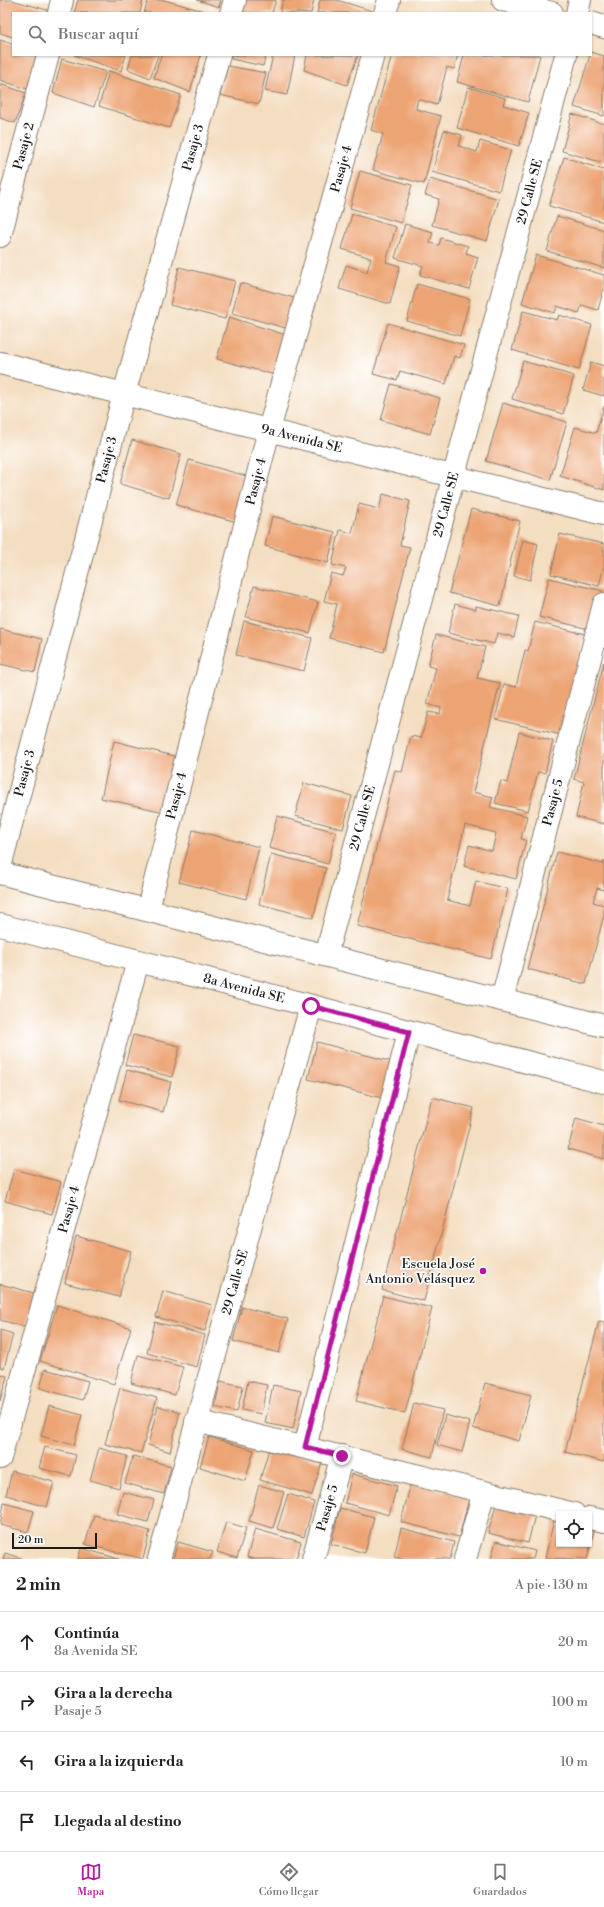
<!DOCTYPE html>
<html lang="es">
<meta charset="utf-8">
<style>
:root{--surface:#fff;--page:#f2f2f2;--text:#222;--muted:#767676;--line:#e0e0e0;--accent:#b5179e}
body{margin:0;font-family:"Libre Bodoni",serif;background:var(--page);color:var(--text)}
.controls{position:absolute;right:12px;bottom:12px;display:grid;overflow:hidden;border-radius:0px;box-shadow:0 1px 3px #0004}
.controls button{width:36px;height:36px;display:grid;place-items:center;padding:0;border:0;border-bottom:1px solid var(--line);background:var(--surface);color:var(--text);font:20px sans-serif}
.scale{position:absolute;left:12px;bottom:10px;width:85px;box-sizing:border-box;padding-left:4px;border:2px solid #1c1c1c;border-top:0;font-size:11px;line-height:14px;white-space:nowrap;color:#1c1c1c;-webkit-text-stroke:3px #fff;paint-order:stroke}
.stop{position:absolute;width:12px;height:12px;margin:-9px;border:3px solid #b5179e;border-radius:50%;background:#fff}
.stop.end{background:#b5179e;border-color:#fff;box-shadow:0 1px 4px #0008}
.list{margin:0;padding:0;list-style:none}
h2{display:flex;justify-content:space-between;align-items:center;height:52px;margin:0;padding:0 16px;font-size:17px}
h2 small{font-size:13px;font-weight:400;color:var(--muted)}
.list li{display:grid;grid-template-columns:26px 1fr auto;gap:12px;align-items:center;box-sizing:border-box;height:60px;padding:0 16px;border-top:1px solid var(--line)}
.list b{display:block;font-size:15px;white-space:nowrap}
.list p{margin:0;font-size:13px;white-space:nowrap;color:var(--muted)}
.list em{font-size:13px;font-style:normal;color:var(--muted)}
.icon{flex:none;width:22px;height:22px;fill:none;stroke:currentColor;stroke-width:2;stroke-linecap:round;stroke-linejoin:round}
.map{position:relative;flex:none;width:604px;height:1559px;overflow:hidden}
.search{position:absolute;background:var(--surface);box-shadow:0 1px 3px #0004;left:12px;right:12px;top:12px;height:44px;display:flex;align-items:center;gap:10px;box-sizing:border-box;padding:0 14px;border-radius:0px;color:var(--muted);font-size:15px}
.sheet{height:292px;background:var(--surface)}
nav{display:flex;justify-content:space-around;align-items:center;box-sizing:border-box;height:56px;border-top:1px solid var(--line);background:var(--surface);font-size:11px;color:var(--muted)}
nav a{display:grid;justify-items:center;gap:2px}
nav .on{color:var(--accent)}
.map>svg:first-child{display:block}
.building{fill:#eda475}
.lines{fill:none;stroke-linecap:round;stroke-linejoin:round}
.minor-casing{stroke:#887d6e;stroke-width:24}
.minor{stroke:#fff;stroke-width:22}
.route{stroke:#b5179e;stroke-width:5}
.poi-dot{fill:#b5179e;stroke:#fff;stroke-width:1.5}
.labels{text-anchor:middle;dominant-baseline:central;stroke-width:3;stroke-linejoin:round;paint-order:stroke}
.street-label{font-size:13px;fill:#1c1c1c;stroke:#fff}
.poi-label{font-size:13px;fill:#1c1c1c;stroke:#fff;text-anchor:end}
</style>
<div class="map">
<svg width="604" height="1559" viewBox="0 0 604 1559">
<rect width="100%" height="100%" fill="#fff"/>
<filter id="ink" filterUnits="userSpaceOnUse"><feTurbulence type="fractalNoise" baseFrequency=".025" numOctaves="2"/><feDisplacementMap in="SourceGraphic" scale="8" xChannelSelector="R" yChannelSelector="G"/><feConvolveMatrix kernelMatrix="1 2 1 2 8 2 1 2 1" color-interpolation-filters="sRGB"/></filter>
<filter id="wash" filterUnits="userSpaceOnUse"><feTurbulence type="fractalNoise" baseFrequency=".012" numOctaves="4" result="noise"/><feDisplacementMap in="SourceGraphic" scale="16" xChannelSelector="R" yChannelSelector="G"/><feGaussianBlur stdDeviation="0.9" result="paint"/><feColorMatrix in="noise" values="0 0 0 0 0 0 0 0 0 0 0 0 0 0 0 0 0 1.4 0 .05"/><feComposite in="paint" operator="in"/></filter>
<g filter="url(#wash)">
<rect width="100%" height="100%" fill="#f4dec1"/>
<g id="blocks">
<!-- building -->
<path class="building" d="M0,0H12L47,10V13H13V37L0,33Z
M78,0H143L140,13H74Z
M148,0H164L211,13H144Z
M197,0H221L219,7Z
M241,0H276L272,13H246L238,11Z
M283,0H314L311,13H280Z
M320,0H337L372,11L371,13H317Z
M0,40L13,44V55H38L27,89L0,80Z
M591,52L604,56V116L574,107Z
M74,55H126L121,71Z
M132,55H158L150,78L128,69Z
M161,55H201L190,92L154,78Z
M232,55H266L263,66L231,59Z
M273,55H295L287,95L265,91Z
M307,55H358L347,85L304,70Z
M392,55H458L454,69L447,67L437,105L418,99L416,109L441,116L424,184L373,170L383,134L371,130Z
M464,55H540L528,102L457,82Z
M62,59L106,72L94,107L53,93Z
M228,66L266,73L259,104L220,95Z
M109,71L181,95L169,128L99,106Z
M0,84L26,93L15,123L0,118Z
M468,87L505,98L503,105L529,113L519,146L457,128Z
M572,114L604,124V163L562,151Z
M444,130L462,135L459,146L477,152L480,141L511,150L499,191L432,172Z
M564,157L604,170V222L549,206Z
M360,171L412,185L401,223L350,208Z
M430,179L499,199L487,241L432,225L439,199L425,195Z
M352,214L396,227L386,262L400,266L390,304L339,289L346,265L367,272L371,258L342,249Z
M557,216L604,230V268L547,251Z
M405,224L433,232L430,243L439,245L441,238L468,246L466,253L478,257L469,289L420,275L423,266L395,258Z
M536,255L604,275V288L598,310L582,305L579,313L557,306L555,313L522,303Z
M179,267L235,281L225,319L170,305Z
M240,283L298,299L289,329L232,313Z
M417,284L470,299L460,336L407,321Z
M523,311L557,320L559,315L592,325L579,370L512,350Z
M229,317L286,335L275,375L217,359Z
M388,323L464,345L460,358L454,356L446,384L400,371L397,380L373,374Z
M523,361L574,376L563,414L512,399Z
M591,362L604,366V396L583,390Z
M391,384L440,398L430,434L381,420Z
M503,403L567,422L550,480L486,461Z
M604,406V490L560,476L575,427L596,433Z
M132,440L181,454L169,498L120,484Z
M189,460L257,479L244,524L176,505Z
M383,494L410,501L400,545L410,547L384,652L329,638L337,604L324,601L331,573L343,576L346,568L332,565L340,530L352,533L359,504L379,509Z
M471,509L520,521L500,606L449,593Z
M272,516L335,532L328,563L265,546Z
M560,534L604,544V566L599,586L551,574Z
M523,540L538,544L530,580L514,576Z
M549,578L603,591L593,630L539,617Z
M254,586L318,602L310,633L246,617Z
M455,604L476,610V606L519,616L514,637L497,633L494,644L448,633Z
M244,621L312,638L304,671L236,655Z
M535,622L585,634L561,735L495,719L504,684L516,687L525,650L528,651Z
M0,629L42,639L35,672L0,664Z
M436,635L485,647L477,678L500,683L473,792L493,797L490,807L527,816L521,839L526,840L516,879L464,866L469,845L492,851L496,833L465,825L447,900L470,906L476,881L508,889L491,959L357,926L395,770L402,772L411,736L421,738L428,712L440,714L441,708L427,704L436,668L428,666Z
M604,662V824L576,817L584,782L574,779Z
M519,732L553,741L545,773L538,772L528,811L495,803L501,781L507,783Z
M114,741L182,758L169,813L101,798Z
M304,783L352,796L343,829L295,816Z
M277,816L336,832L328,864L269,848Z
M193,830L259,847L246,899L179,882Z
M557,852L603,864L604,861V890L597,888L593,902L604,905V915L586,984L527,969Z
M271,854L326,868L313,918L259,904Z
M133,1035L180,1046L172,1077L125,1065Z
M317,1042L396,1063L386,1099L308,1079Z
M127,1070L171,1082L163,1112L119,1100Z
M432,1097L474,1108L424,1301L382,1290Z
M576,1118L604,1126V1159L568,1149Z
M14,1169L61,1182L52,1214L5,1201Z
M76,1236L131,1251L119,1297L65,1283Z
M0,1284L34,1293L25,1327L0,1320Z
M163,1291L212,1305L205,1331L156,1317Z
M383,1296L432,1308L405,1413L356,1401Z
M57,1305L131,1328L114,1384L40,1361Z
M242,1307L288,1319L279,1353L233,1341Z
M599,1321L604,1322V1462L565,1452Z
M155,1322L205,1335L197,1367L147,1353Z
M0,1330L13,1334L4,1368L0,1367Z
M138,1355L183,1367L175,1395L131,1383Z
M45,1369L88,1381L83,1400L40,1388Z
M0,1374L7,1376L0,1401Z
M220,1381L243,1386L237,1412L215,1407Z
M248,1381L267,1385L261,1414L242,1410Z
M485,1383L531,1395L519,1441L473,1428Z
M273,1385L301,1391L293,1429L265,1423Z
M120,1388L157,1398L141,1453L105,1444Z
M414,1403L443,1410L432,1457L402,1449Z
M49,1406L82,1415L74,1445L41,1436Z
M158,1406L180,1412L170,1452L148,1445Z
M445,1415L470,1422L462,1452L437,1445Z
M209,1437L254,1450L245,1481L200,1467Z
M270,1446L322,1462L312,1495L260,1480Z
M45,1447L76,1455L71,1476L39,1468Z
M99,1448L127,1456L119,1488L90,1480Z
M133,1456L171,1466L164,1494L125,1483Z
M12,1471L54,1482L47,1507L6,1495Z
M352,1474L397,1486L389,1515L345,1503Z
M411,1482L469,1498L459,1537L401,1522Z
M259,1485L284,1492L273,1528L249,1521Z
M123,1492L154,1500L148,1522L117,1514Z
M288,1494L314,1502L304,1537L277,1529Z
M4,1503L34,1511L28,1532L0,1525Z
M496,1505L535,1515L528,1543L488,1533Z
M340,1508L374,1517L365,1553L331,1544Z
M94,1515L150,1531L143,1559L85,1544Z
M555,1516L559,1517V1544H589V1525L595,1527L587,1559L545,1558Z
M226,1522L246,1528L237,1558L217,1552Z
M401,1528L454,1542L450,1559H403L394,1557Z
M255,1529L301,1542L296,1559H254L247,1557Z
M496,1541L535,1551L533,1559H491Z
M178,1542L213,1552L210,1559H173Z
M81,1548L119,1559H78Z
M5,1553L24,1559H3Z"/>
</g>
</g>
<g filter="url(#ink)">
<use href="#blocks" fill-opacity="0" stroke="#887d6e" stroke-width="1"/>
<g class="lines">
<!-- minor casing -->
<g class="minor-casing">
<g id="minor">
<path d="M503,0L552,13"/>
<path d="M59,13L62,0"/>
<path d="M231,13L235,0"/>
<path d="M385,13L389,0"/>
<path d="M577,13L580,0"/>
<path d="M591,23L604,27"/>
<path id="s1" d="M0,236L48,55"/>
<path id="s2" d="M0,363L604,514"/>
<path id="s3" d="M0,867L124,394L219,55"/>
<path d="M0,873L604,1026"/>
<path id="s4" d="M148,909L269,430L373,55"/>
<path id="s5" d="M0,925L604,1082"/>
<path id="s6" d="M326,955L566,55"/>
<path id="s7" d="M502,1000L604,604"/>
<path d="M196,1421L574,1514"/>
<path d="M305,1447L409,1032"/>
<path id="s8" d="M0,1458L138,961"/>
<path d="M589,1518L604,1521"/>
<path id="s9" d="M159,1559L311,1006"/>
<path id="s10" d="M313,1559L342,1456"/>
<path d="M465,1559L484,1492"/>
</g>
</g>
<!-- minor -->
<use href="#minor" class="minor"/>
</g>
</g>
<g class="lines" filter="url(#ink)">
<!-- route -->
<path class="route" d="M311,1006L409,1032L305,1447L342,1456"/>
</g>
<!-- markers -->
<circle class="poi-dot" cx="483" cy="1271" r="4"/>
<g class="labels">
<!-- street labels -->
<g class="street-label">
<text stroke="none"><textPath href="#s1" startOffset="93">Pasaje 2</textPath></text>
<text stroke="none"><textPath href="#s3" startOffset="745">Pasaje 3</textPath></text>
<text stroke="none"><textPath href="#s4" startOffset="765">Pasaje 4</textPath></text>
<text stroke="none"><textPath href="#s6" startOffset="790">29 Calle SE</textPath></text>
<text stroke="none"><textPath href="#s2" startOffset="311">9a Avenida SE</textPath></text>
<text stroke="none"><textPath href="#s3" startOffset="421">Pasaje 3</textPath></text>
<text stroke="none"><textPath href="#s4" startOffset="441">Pasaje 4</textPath></text>
<text stroke="none"><textPath href="#s6" startOffset="466">29 Calle SE</textPath></text>
<text stroke="none"><textPath href="#s3" startOffset="97">Pasaje 3</textPath></text>
<text stroke="none"><textPath href="#s4" startOffset="117">Pasaje 4</textPath></text>
<text stroke="none"><textPath href="#s7" startOffset="204">Pasaje 5</textPath></text>
<text stroke="none"><textPath href="#s6" startOffset="142">29 Calle SE</textPath></text>
<text stroke="none"><textPath href="#s5" startOffset="252">8a Avenida SE</textPath></text>
<text stroke="none"><textPath href="#s8" startOffset="258">Pasaje 4</textPath></text>
<text stroke="none"><textPath href="#s9" startOffset="287">29 Calle SE</textPath></text>
<text stroke="none"><textPath href="#s10" startOffset="53">Pasaje 5</textPath></text>
</g>
<!-- poi labels -->
<g class="poi-label">
<text x="475" y="1264">Escuela José<tspan x="475" dy="15">Antonio Velásquez</tspan></text>
</g>
</g>
</svg>
<div class="controls">
<button><svg class="icon" aria-label="locate" viewBox="0 0 24 24"><circle cx="12" cy="12" r="6"/><path d="M12 2v4M12 18v4M2 12h4M18 12h4"/></svg></button>
</div>
<div class="scale">20 m</div>
<div class="stop" style="left:311px;top:1006px"></div>
<div class="stop end" style="left:342px;top:1456px"></div>
<div class="search"><svg class="icon" aria-label="search" viewBox="0 0 24 24"><circle cx="10" cy="10" r="6"/><path d="M15 15l6 6"/></svg>Buscar aquí</div>
</div>
<section class="sheet">
<h2>2 min<small>A pie · 130 m</small></h2>
<ul class="list">
<li><svg class="icon" aria-label="ahead" viewBox="0 0 24 24"><path d="M12 20V5M6 11l6-6 6 6"/></svg><div><b>Continúa</b><p>8a Avenida SE</p></div><em>20 m</em></li>
<li><svg class="icon" aria-label="right" viewBox="0 0 24 24"><path d="M7 20v-9h11M14 6l5 5-5 5"/></svg><div><b>Gira a la derecha</b><p>Pasaje 5</p></div><em>100 m</em></li>
<li><svg class="icon" aria-label="left" viewBox="0 0 24 24"><path d="M17 20v-9H6M10 6l-5 5 5 5"/></svg><div><b>Gira a la izquierda</b></div><em>10 m</em></li>
<li><svg class="icon" aria-label="arrive" viewBox="0 0 24 24"><path d="M6 21V4h12l-3 4 3 4H6"/></svg><div><b>Llegada al destino</b></div></li>
</ul>
</section>
<nav>
<a class="on"><svg class="icon" aria-label="map" viewBox="0 0 24 24"><path d="M3 6l6-2 6 2 6-2v14l-6 2-6-2-6 2zM9 4v14M15 6v14"/></svg>Mapa</a>
<a><svg class="icon" aria-label="directions" viewBox="0 0 24 24"><path d="M12 3l9 9-9 9-9-9zM9 14v-3h6M13 9l2 2-2 2"/></svg>Cómo llegar</a>
<a><svg class="icon" aria-label="saved" viewBox="0 0 24 24"><path d="M7 4h10v16l-5-4-5 4z"/></svg>Guardados</a>
</nav>
